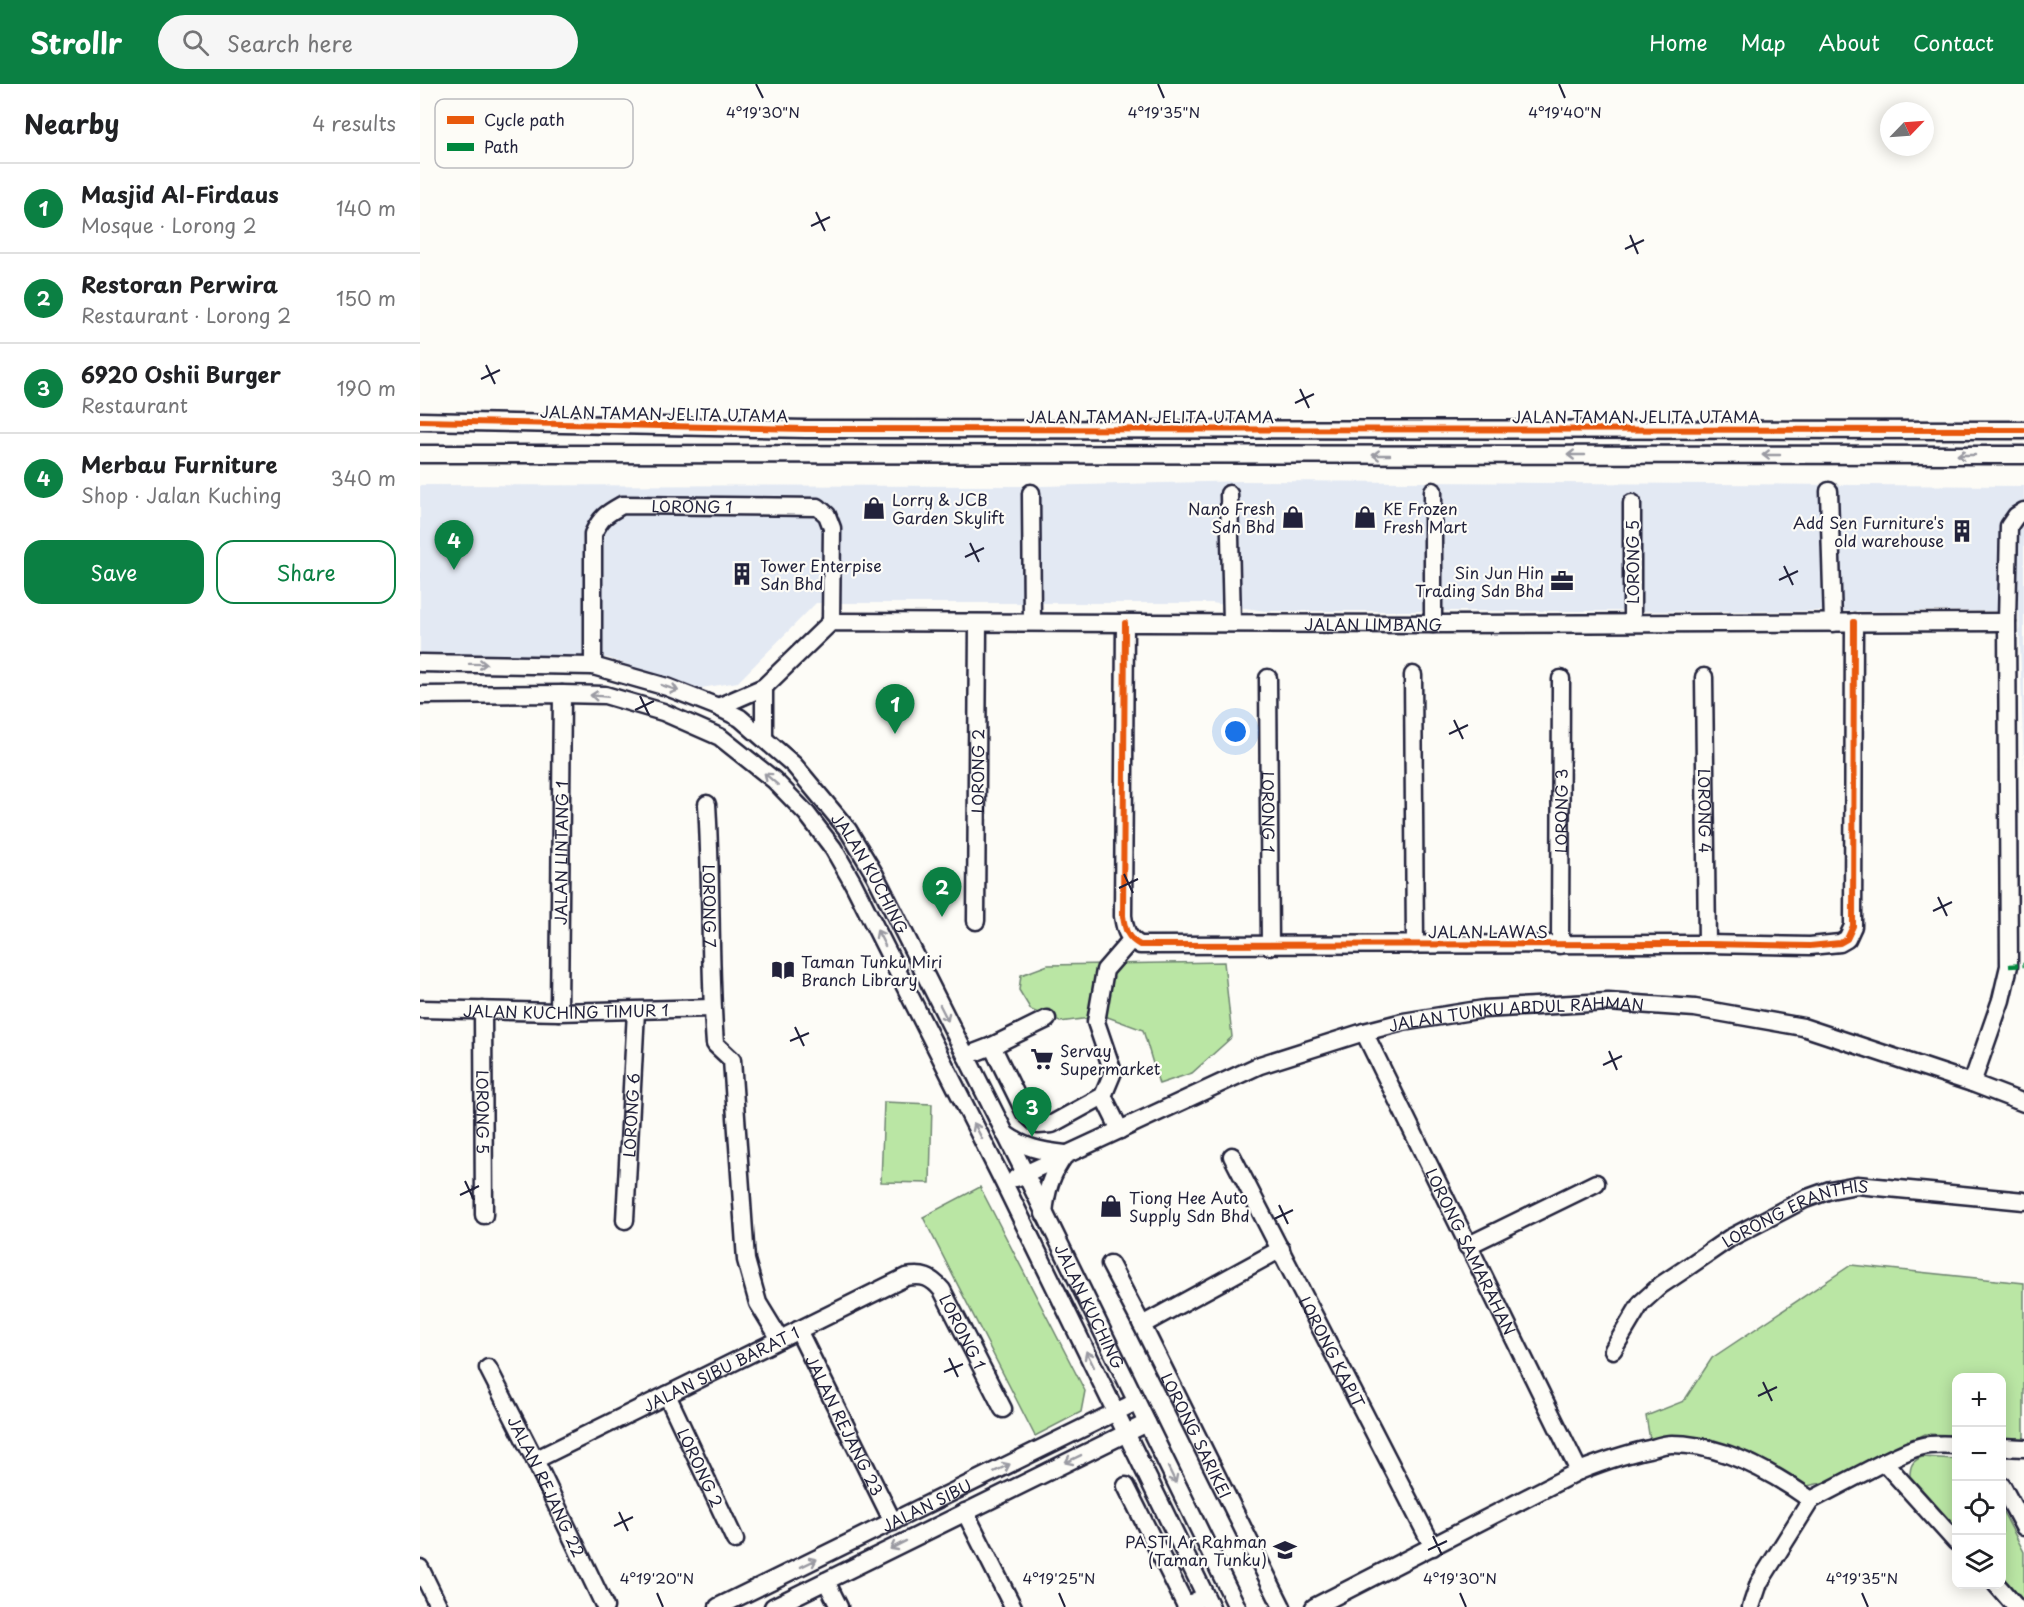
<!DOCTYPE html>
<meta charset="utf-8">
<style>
:root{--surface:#fff;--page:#f6f6f6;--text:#202124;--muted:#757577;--line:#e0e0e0;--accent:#0b8043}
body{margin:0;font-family:"Playpen Sans",sans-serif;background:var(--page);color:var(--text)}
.controls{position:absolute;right:18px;bottom:18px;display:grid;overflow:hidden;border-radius:12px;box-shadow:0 3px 15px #0003}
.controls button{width:54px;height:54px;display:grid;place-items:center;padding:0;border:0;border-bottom:2px solid var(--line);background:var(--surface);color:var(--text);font:30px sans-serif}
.compass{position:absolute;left:1460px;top:18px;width:54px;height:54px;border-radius:50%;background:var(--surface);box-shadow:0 3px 15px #0003;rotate:65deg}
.you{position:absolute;left:816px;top:648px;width:21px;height:21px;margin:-15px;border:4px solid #fff;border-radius:50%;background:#1a73e8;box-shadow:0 0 0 9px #1a73e833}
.badge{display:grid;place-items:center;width:39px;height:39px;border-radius:50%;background:var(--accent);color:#fff;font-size:20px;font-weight:700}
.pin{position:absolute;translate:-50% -50px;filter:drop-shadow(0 2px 3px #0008)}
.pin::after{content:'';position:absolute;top:32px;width:21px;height:18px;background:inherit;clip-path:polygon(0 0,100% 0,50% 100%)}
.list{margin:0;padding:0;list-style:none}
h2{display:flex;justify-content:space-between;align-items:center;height:78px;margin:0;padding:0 24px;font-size:26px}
h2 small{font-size:20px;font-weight:400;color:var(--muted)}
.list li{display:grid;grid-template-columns:39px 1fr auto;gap:18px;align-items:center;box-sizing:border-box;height:90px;padding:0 24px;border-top:2px solid var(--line)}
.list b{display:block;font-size:22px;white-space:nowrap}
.list p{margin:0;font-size:20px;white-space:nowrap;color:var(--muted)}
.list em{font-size:20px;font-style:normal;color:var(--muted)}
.actions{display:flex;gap:12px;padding:18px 24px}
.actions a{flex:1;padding:14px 0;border:2px solid var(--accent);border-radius:18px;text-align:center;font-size:21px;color:var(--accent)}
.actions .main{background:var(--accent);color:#fff}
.icon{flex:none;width:33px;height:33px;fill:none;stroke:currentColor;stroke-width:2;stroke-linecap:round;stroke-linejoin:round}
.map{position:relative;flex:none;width:1604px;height:1523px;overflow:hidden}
header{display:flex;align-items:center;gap:36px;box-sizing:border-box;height:84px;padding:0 30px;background:var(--accent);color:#fff}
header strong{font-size:28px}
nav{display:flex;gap:33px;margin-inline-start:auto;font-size:21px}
.search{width:420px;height:54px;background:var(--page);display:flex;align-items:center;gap:15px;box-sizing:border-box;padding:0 21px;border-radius:33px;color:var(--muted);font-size:22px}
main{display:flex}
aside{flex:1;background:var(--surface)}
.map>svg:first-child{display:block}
.built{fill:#e3e9f3}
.green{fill:#bae6a4;stroke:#6e8470;stroke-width:1.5}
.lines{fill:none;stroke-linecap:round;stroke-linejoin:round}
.minor-casing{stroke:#22223b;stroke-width:21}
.minor{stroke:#fdfcf7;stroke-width:16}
.quiet{stroke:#00873e;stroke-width:4.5;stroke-dasharray:9 4.5;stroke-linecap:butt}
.cycleway-casing{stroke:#fdfcf7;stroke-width:10}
.cycleway{stroke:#e8590c;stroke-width:6}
.oneway{stroke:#9a9aa2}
.ticks{fill:none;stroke:#22223b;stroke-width:2}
.labels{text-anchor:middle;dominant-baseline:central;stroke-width:4.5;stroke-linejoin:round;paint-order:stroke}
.street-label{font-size:16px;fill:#22223b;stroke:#fdfcf7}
.poi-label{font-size:16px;fill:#22223b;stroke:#fdfcf7;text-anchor:start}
.key{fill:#fdfcf7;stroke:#bbbbbf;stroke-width:1.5}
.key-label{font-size:16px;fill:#22223b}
.ticks-label{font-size:15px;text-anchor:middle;fill:#22223b;stroke:#fdfcf7;stroke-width:4.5;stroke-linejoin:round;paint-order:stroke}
</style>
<header>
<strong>Strollr</strong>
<div class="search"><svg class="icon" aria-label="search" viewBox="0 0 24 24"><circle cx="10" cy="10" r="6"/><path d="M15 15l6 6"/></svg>Search here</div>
<nav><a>Home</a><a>Map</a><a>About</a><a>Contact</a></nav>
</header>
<main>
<aside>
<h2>Nearby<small>4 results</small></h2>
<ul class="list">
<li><span class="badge">1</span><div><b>Masjid Al-Firdaus</b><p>Mosque · Lorong 2</p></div><em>140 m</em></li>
<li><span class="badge">2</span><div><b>Restoran Perwira</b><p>Restaurant · Lorong 2</p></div><em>150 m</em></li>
<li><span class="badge">3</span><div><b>6920 Oshii Burger</b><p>Restaurant</p></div><em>190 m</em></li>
<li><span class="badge">4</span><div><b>Merbau Furniture</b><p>Shop · Jalan Kuching</p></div><em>340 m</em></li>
</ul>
<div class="actions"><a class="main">Save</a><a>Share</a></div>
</aside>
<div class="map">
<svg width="1604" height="1523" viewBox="0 0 1604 1523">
<rect width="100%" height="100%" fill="#fdfcf7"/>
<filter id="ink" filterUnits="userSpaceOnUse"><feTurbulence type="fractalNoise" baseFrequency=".0167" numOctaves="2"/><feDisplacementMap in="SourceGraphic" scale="12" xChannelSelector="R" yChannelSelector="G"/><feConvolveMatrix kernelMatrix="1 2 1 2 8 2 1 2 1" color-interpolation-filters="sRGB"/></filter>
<g filter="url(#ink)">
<!-- built -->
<path class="built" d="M825,397L1604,402V686L1599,527H845L792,519H396L318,598L275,605L188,574L0,569V401L621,402Z"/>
<!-- green -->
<path class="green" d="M804,878L812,953L772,989L739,1000L723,946L685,932L640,938L611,926L599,906L601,891L628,881Z
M464,1018L512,1020L510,1099L461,1098Z
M560,1103L665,1307L661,1328L615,1352L503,1133Z
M1431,1181L1604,1199V1355L1582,1354V1294H1536V1351L1505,1350L1411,1397L1387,1402L1331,1369L1267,1352L1230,1356L1226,1332L1264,1317L1292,1274Z
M1502,1373L1536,1375V1443L1490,1392C1490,1382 1492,1377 1502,1373Z
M1582,1426L1604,1468V1517L1582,1492Z"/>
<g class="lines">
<!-- minor casing -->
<g class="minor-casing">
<g id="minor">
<path d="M0,337L386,345L1604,346"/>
<path d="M0,370L1604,371"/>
<path d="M1013,407V540"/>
<path d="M1409,407L1413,539"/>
<path d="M611,409L612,538"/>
<path d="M809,410L812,538"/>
<path d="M1212,419V538"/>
<path d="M705,539L703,832C705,846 707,854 720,861L1287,860L1390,862L1420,859L1427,855L1433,842L1434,538"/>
<path id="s1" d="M0,579L173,582L247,603L298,623L320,634L374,681L428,746L455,791L605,1089L817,1523"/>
<path id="s2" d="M173,582V450C181,433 186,430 202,421L398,423L407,431L412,444L411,538"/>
<path d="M993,591L995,861"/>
<path id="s3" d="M1284,593L1287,860"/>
<path id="s4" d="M848,594L850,862"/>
<path d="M0,611L142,610L185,611L243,628L300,653L354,696L387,730L413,764L433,799L584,1099L791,1523"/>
<path id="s5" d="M298,623L344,603L411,538L1013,540L1587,538"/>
<path d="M344,654V603"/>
<path id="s6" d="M287,720C292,800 289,880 295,960L312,976L326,1176L338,1219L360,1255"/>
<path id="s7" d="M556,837L558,539"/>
<path id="s8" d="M1140,861L1141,595"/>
<path id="s9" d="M0,925L139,928L292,924"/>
<path id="s10" d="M63,926L64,1131"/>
<path id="s11" d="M139,928L142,610"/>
<path id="s12" d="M944,948L1159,1387"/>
<path d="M572,962L627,935"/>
<path d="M546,972L572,962L605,1029L618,1041L632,1040L683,1012L693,988L676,938L685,886L711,856"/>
<path d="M1552,999L1581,916L1589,882L1587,538L1589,442L1596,432L1604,427"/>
<path d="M683,1012L700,1046"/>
<path d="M585,1050C604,1064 621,1067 645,1070"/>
<path id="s13" d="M812,1072L1013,1463"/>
<path id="s14" d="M596,1094L840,981L944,948L983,938L1064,925L1188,918L1275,924L1383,943L1552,999L1604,1019"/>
<path d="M624,1130C626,1107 631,1090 645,1071"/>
<path id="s15" d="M205,1136L216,927"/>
<path d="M1047,1162L1176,1099"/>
<path id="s16" d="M690,1180L722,1241L862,1523"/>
<path d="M722,1241L861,1165"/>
<path id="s17" d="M378,1246L473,1438"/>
<path id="s18" d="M1193,1266L1221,1219L1241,1201L1262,1187L1310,1154L1385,1115L1410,1106L1437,1101L1604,1117"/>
<path id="s19" d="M68,1284L115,1376L185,1523"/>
<path id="s20" d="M247,1311L315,1456"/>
<path d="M1582,1363L1604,1364"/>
<path id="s21" d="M115,1376L486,1193C503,1190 511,1193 522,1206L583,1325"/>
<path d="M1464,1378C1495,1363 1501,1359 1536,1361"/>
<path d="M706,1402L766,1522L785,1512"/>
<path d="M1582,1402L1604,1443"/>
<path d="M1391,1416L1464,1378L1536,1458"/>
<path d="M545,1428L593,1523"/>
<path d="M0,1484L19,1523"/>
<path d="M406,1497L419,1523"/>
<path d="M1576,1500L1596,1523"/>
<path id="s22" d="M298,1523L716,1318"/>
<path d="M353,1523L727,1339"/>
<path d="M894,1523L1159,1387C1182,1378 1204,1370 1229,1365C1236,1363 1244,1360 1252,1360C1302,1360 1352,1388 1391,1416L1339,1499L1331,1523"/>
</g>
</g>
<!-- minor -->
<use href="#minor" class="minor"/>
<!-- quiet -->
<path class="quiet" d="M1589,882L1604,881"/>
<!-- cycleway casing -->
<g class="cycleway-casing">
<path id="cycleway" d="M0,337L386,345L1604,346
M705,539L703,832C705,846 707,854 720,861L1287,860L1390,862L1420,859L1427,855L1433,842L1434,538"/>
</g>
<!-- cycleway -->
<use href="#cycleway" class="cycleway"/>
</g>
<!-- one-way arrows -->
<defs><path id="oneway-shaft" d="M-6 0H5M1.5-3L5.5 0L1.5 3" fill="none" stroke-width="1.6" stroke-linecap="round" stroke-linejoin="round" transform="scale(1.5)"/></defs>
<g class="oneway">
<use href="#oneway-shaft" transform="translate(961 371) rotate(-180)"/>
<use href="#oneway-shaft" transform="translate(1156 371) rotate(-180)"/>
<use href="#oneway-shaft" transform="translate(1351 371) rotate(-180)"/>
<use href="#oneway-shaft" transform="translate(1546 371) rotate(-180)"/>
<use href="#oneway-shaft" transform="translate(58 580) rotate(1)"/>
<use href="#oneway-shaft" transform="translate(250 604) rotate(19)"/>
<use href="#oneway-shaft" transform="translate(179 612) rotate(-175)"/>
<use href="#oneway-shaft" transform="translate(351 695) rotate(-139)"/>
<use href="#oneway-shaft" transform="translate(461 854) rotate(-117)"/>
<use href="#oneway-shaft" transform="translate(524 929) rotate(63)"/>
<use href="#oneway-shaft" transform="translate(558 1047) rotate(-117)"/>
<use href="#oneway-shaft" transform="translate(670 1275) rotate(-116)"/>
<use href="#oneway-shaft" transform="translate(653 1375) rotate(154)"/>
<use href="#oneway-shaft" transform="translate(582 1384) rotate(-26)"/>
<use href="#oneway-shaft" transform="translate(752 1391) rotate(64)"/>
<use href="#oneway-shaft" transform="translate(478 1461) rotate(153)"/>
<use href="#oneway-shaft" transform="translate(389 1479) rotate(-26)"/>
</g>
</g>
<!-- ticks -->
<path class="ticks" d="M336,0L343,14M738,0L744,14M1139,0L1145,14M396,128L405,147M391,142L410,133M1210,151L1218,170M1205,165L1224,156M66,281L75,300M61,295L80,286M880,305L889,324M875,319L894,310M550,459L559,478M545,473L564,464M1364,482L1373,501M1359,496L1378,487M220,612L229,631M215,626L234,617M1034,636L1043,655M1029,650L1048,641M704,790L713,809M699,804L718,795M1518,813L1527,832M1513,827L1532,818M375,943L384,962M370,957L389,949M1189,967L1197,986M1183,981L1202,972M45,1097L54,1116M40,1111L59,1102M859,1121L868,1140M854,1135L873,1126M529,1274L538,1293M524,1288L543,1280M1343,1298L1352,1317M1338,1312L1357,1303M199,1428L208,1447M194,1442L213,1433M1013,1452L1022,1471M1008,1466L1027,1457M237,1509L243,1523M639,1509L645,1523M1040,1509L1046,1523M1442,1509L1448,1523"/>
<!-- icons -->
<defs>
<g id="shop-bare" transform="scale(1.8)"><path d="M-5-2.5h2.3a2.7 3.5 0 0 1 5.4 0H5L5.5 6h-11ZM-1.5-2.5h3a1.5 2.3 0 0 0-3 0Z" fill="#22223b" stroke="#fdfcf7" stroke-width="2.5" paint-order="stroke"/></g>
<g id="building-bare" transform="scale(1.8)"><path d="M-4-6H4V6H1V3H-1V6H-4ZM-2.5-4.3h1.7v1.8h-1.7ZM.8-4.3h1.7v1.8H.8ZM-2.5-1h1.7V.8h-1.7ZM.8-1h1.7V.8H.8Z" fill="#22223b" stroke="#fdfcf7" stroke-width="2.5" paint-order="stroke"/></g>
<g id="office-bare" transform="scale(1.8)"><path d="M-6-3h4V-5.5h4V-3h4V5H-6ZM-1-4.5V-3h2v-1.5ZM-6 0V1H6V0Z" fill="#22223b" stroke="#fdfcf7" stroke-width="2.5" paint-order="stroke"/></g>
<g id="library-bare" transform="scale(1.8)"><path d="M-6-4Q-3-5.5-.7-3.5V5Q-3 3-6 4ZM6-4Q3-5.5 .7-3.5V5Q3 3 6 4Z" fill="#22223b" stroke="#fdfcf7" stroke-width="2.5" paint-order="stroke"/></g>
<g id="supermarket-bare" transform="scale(1.8)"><path d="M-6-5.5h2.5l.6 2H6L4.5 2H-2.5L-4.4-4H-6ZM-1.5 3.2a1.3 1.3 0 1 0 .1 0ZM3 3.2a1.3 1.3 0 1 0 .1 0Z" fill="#22223b" stroke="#fdfcf7" stroke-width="2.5" paint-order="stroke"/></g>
<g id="school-bare" transform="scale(1.8)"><path d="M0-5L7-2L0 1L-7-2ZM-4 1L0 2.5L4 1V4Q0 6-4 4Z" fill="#22223b" stroke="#fdfcf7" stroke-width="2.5" paint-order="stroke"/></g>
</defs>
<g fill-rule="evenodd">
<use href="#shop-bare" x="454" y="424"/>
<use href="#shop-bare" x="873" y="433"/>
<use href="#shop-bare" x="945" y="433"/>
<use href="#building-bare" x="1542" y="447"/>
<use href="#building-bare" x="322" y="490"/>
<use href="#office-bare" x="1142" y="497"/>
<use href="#library-bare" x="363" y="886"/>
<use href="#supermarket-bare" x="622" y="975"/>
<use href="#shop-bare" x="691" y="1122"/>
<use href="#school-bare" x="865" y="1466"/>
</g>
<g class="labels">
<!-- street labels -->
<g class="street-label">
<text transform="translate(244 329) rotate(1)">JALAN TAMAN JELITA UTAMA</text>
<text x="730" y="332">JALAN TAMAN JELITA UTAMA</text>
<text x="1216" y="332">JALAN TAMAN JELITA UTAMA</text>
<text stroke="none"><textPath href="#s2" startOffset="244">LORONG 1</textPath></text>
<text transform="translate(1212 478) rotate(-90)">LORONG 5</text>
<text stroke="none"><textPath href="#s5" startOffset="686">JALAN LIMBANG</textPath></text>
<text stroke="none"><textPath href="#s7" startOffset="150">LORONG 2</textPath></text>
<text stroke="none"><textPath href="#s3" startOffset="134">LORONG 4</textPath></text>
<text stroke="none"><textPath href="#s4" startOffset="134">LORONG 1</textPath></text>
<text stroke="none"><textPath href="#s8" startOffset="134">LORONG 3</textPath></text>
<text stroke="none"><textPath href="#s11" startOffset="159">JALAN LINTANG 1</textPath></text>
<text stroke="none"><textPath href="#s1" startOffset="534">JALAN KUCHING</textPath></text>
<text stroke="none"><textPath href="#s6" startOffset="102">LORONG 7</textPath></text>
<text x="1068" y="847">JALAN LAWAS</text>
<text stroke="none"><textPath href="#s9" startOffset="146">JALAN KUCHING TIMUR 1</textPath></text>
<text stroke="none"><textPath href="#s14" startOffset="532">JALAN TUNKU ABDUL RAHMAN</textPath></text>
<text stroke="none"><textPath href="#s10" startOffset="102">LORONG 5</textPath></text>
<text stroke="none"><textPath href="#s15" startOffset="105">LORONG 6</textPath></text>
<text stroke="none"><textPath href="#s18" startOffset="236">LORONG ERANTHIS</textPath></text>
<text stroke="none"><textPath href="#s12" startOffset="244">LORONG SAMARAHAN</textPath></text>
<text stroke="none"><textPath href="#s1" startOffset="1020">JALAN KUCHING</textPath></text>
<text stroke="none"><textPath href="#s21" startOffset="501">LORONG 1</textPath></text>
<text stroke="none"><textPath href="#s13" startOffset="220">LORONG KAPIT</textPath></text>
<text stroke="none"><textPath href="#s21" startOffset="207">JALAN SIBU BARAT 1</textPath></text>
<text stroke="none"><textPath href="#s17" startOffset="106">JALAN REJANG 23</textPath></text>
<text stroke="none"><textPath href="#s16" startOffset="192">LORONG SARIKEI</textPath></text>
<text stroke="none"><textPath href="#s20" startOffset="80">LORONG 2</textPath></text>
<text stroke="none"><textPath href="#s19" startOffset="132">JALAN REJANG 22</textPath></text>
<text stroke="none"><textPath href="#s22" startOffset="232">JALAN SIBU</textPath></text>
</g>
<!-- poi labels -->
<g class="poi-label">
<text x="472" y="415">Lorry &amp; JCB<tspan x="472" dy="18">Garden Skylift</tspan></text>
<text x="855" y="424" text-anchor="end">Nano Fresh<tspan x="855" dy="18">Sdn Bhd</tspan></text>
<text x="963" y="424">KE Frozen<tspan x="963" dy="18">Fresh Mart</tspan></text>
<text x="1524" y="438" text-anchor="end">Add Sen Furniture's<tspan x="1524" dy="18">old warehouse</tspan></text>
<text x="340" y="481">Tower Enterpise<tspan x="340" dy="18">Sdn Bhd</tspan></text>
<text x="1124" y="488" text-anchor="end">Sin Jun Hin<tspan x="1124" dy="18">Trading Sdn Bhd</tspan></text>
<text x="381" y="877">Taman Tunku Miri<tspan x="381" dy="18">Branch Library</tspan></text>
<text x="640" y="966">Servay<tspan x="640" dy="18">Supermarket</tspan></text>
<text x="709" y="1113">Tiong Hee Auto<tspan x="709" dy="18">Supply Sdn Bhd</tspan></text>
<text x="847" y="1457" text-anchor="end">PASTI Ar Rahman<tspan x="847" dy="18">(Taman Tunku)</tspan></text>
</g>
</g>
<!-- legend -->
<rect x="15" y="15" width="198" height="69" rx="9" class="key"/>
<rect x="27" y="32" width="27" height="8" fill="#e8590c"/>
<rect x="27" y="59" width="27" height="8" fill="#00873e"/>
<g class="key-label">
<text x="64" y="42">Cycle path</text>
<text x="64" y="69">Path</text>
</g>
<g class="ticks-label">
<text x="343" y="34">4°19'30"N</text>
<text x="744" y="34">4°19'35"N</text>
<text x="1145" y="34">4°19'40"N</text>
<text x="237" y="1500">4°19'20"N</text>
<text x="639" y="1500">4°19'25"N</text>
<text x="1040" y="1500">4°19'30"N</text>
<text x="1442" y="1500">4°19'35"N</text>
</g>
</svg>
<div class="controls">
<button>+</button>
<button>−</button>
<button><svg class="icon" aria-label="locate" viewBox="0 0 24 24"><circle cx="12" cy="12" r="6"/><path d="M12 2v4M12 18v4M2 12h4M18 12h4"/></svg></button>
<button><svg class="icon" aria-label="layers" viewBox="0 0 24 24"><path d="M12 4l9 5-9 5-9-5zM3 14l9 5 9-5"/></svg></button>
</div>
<svg class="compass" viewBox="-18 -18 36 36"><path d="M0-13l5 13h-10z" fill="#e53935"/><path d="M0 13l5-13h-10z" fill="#757577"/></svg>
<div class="you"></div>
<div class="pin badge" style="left:475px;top:650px">1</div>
<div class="pin badge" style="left:522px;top:833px">2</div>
<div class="pin badge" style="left:612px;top:1053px">3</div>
<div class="pin badge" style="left:34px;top:486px">4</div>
</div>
</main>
